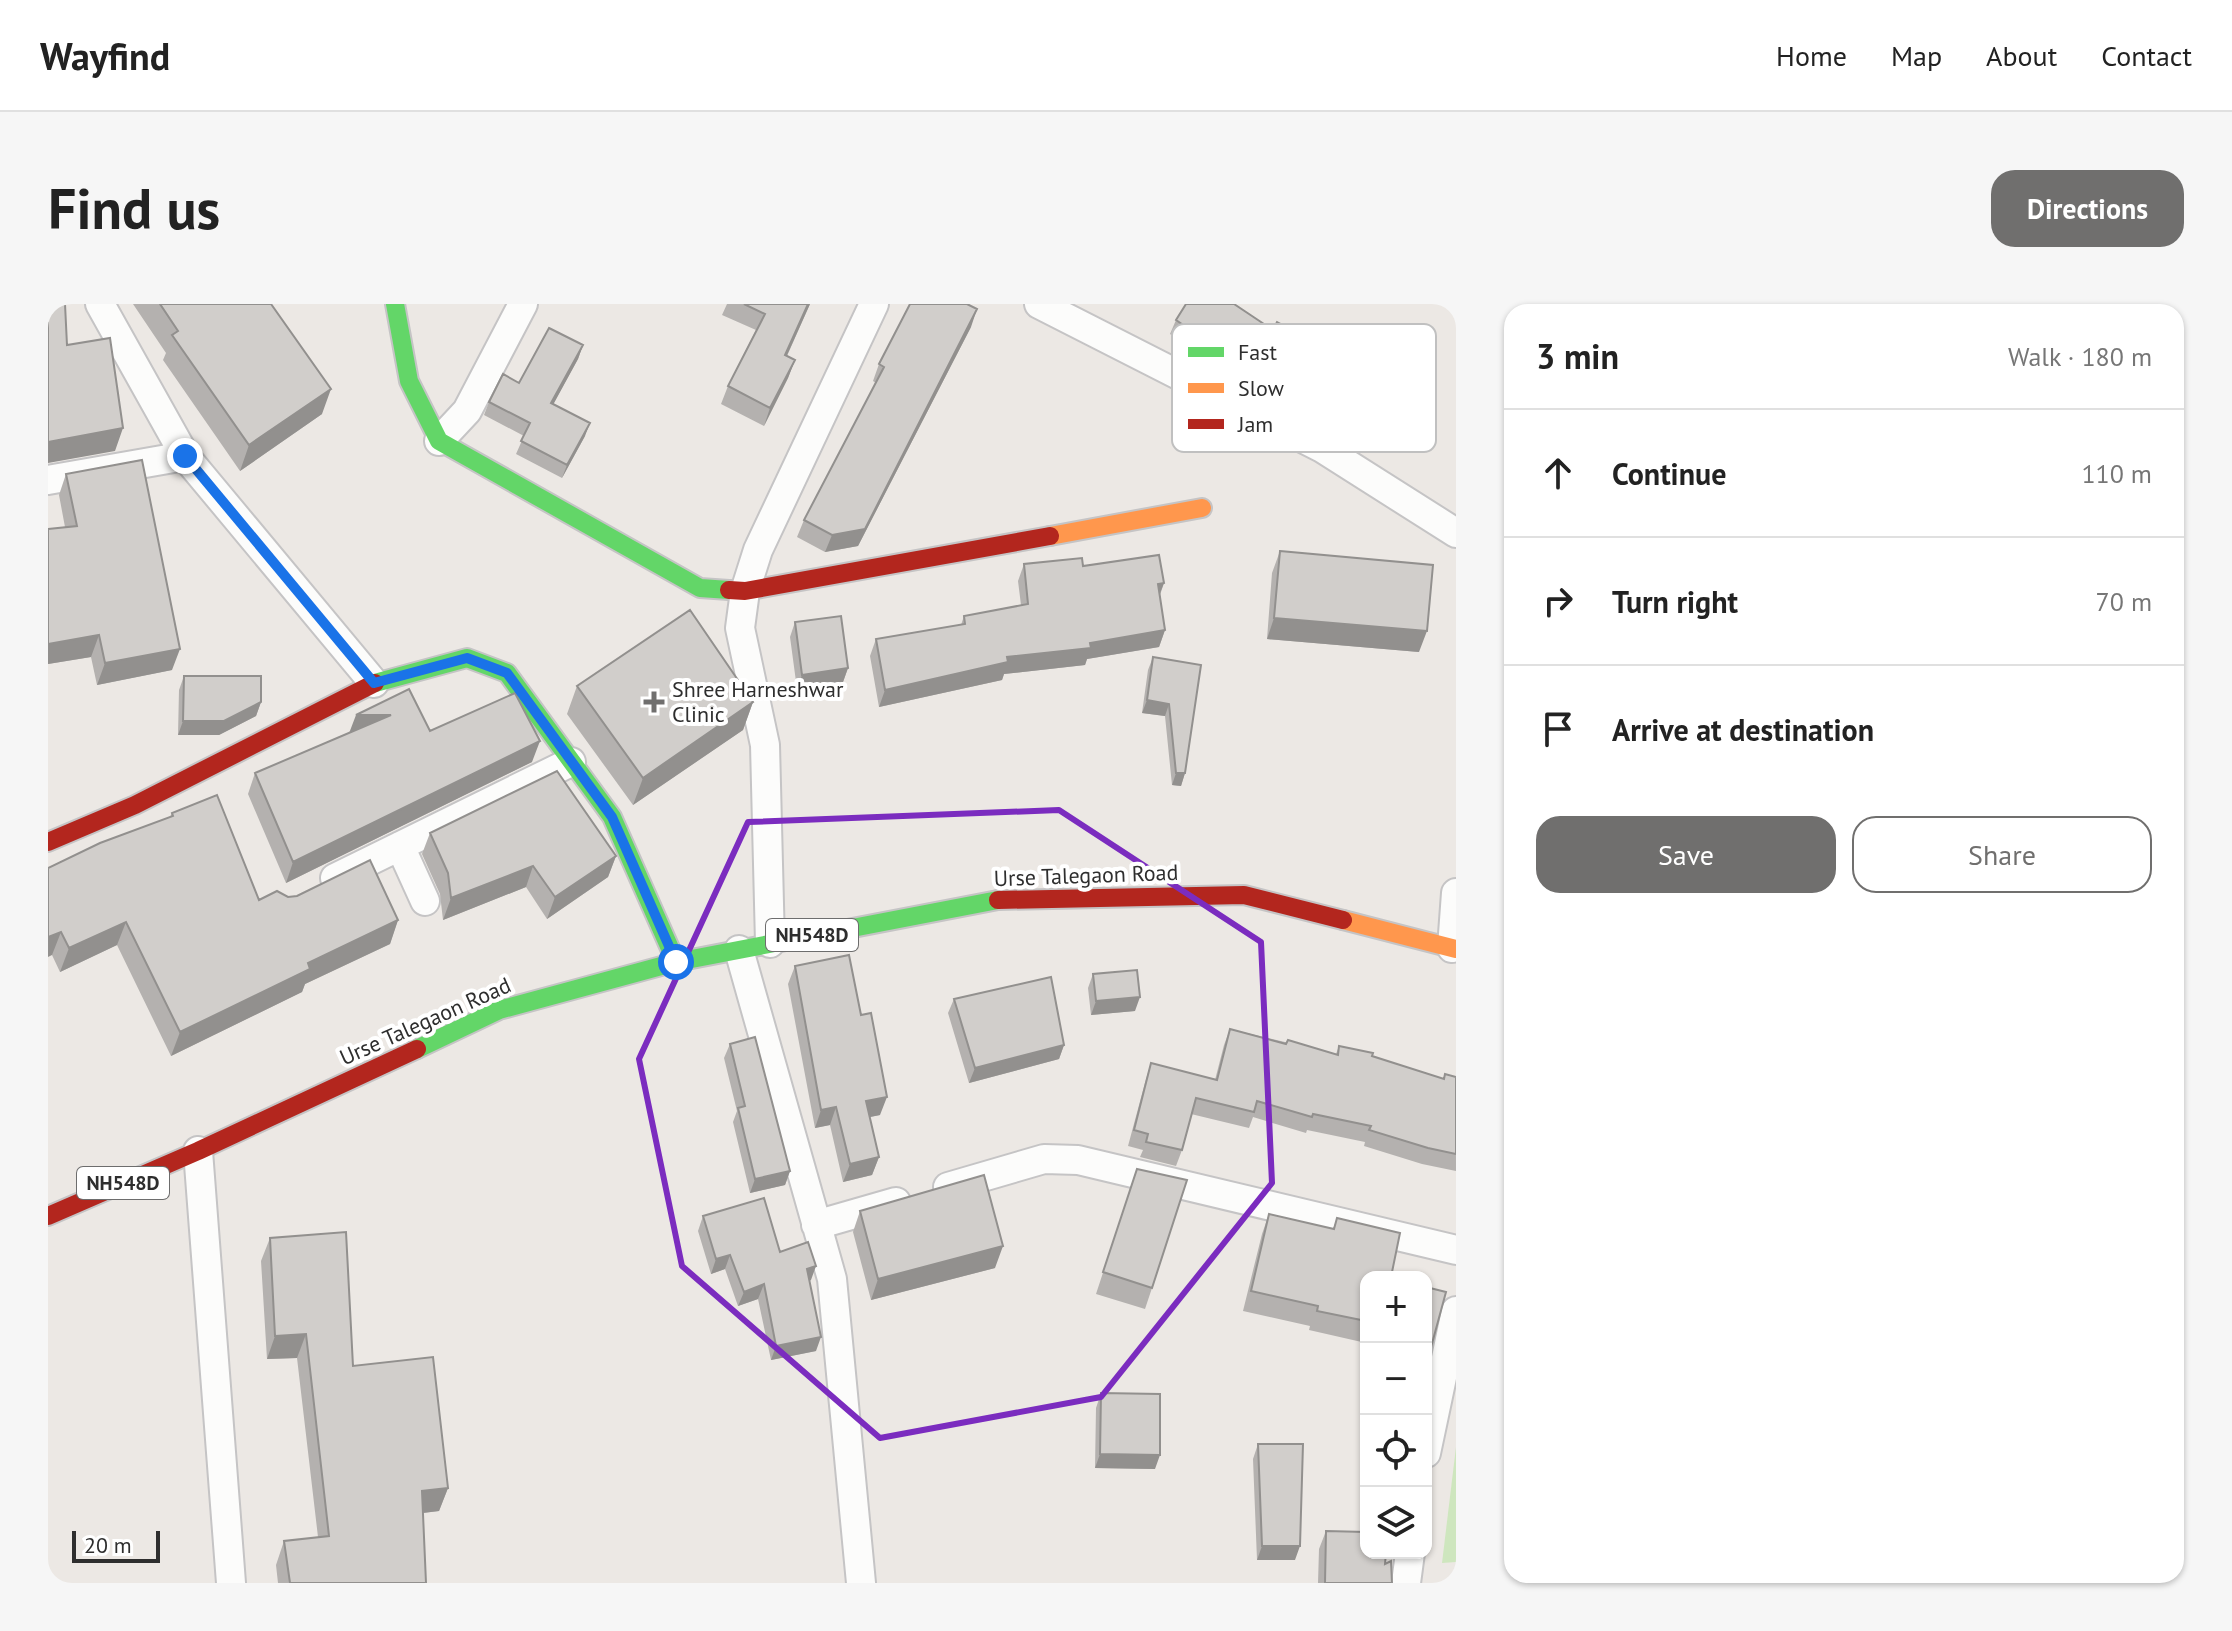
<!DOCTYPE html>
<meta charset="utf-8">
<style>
:root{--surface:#fff;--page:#f6f6f6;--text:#222;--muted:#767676;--line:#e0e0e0;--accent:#706f6e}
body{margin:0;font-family:"PT Sans",sans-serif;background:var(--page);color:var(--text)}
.controls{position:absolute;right:24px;bottom:24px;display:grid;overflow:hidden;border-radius:16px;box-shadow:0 2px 6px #0004}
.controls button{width:72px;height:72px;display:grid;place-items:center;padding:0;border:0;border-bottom:2px solid var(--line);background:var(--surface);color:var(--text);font:40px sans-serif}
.scale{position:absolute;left:24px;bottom:20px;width:88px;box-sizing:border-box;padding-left:8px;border:4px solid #2e2e2e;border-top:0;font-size:22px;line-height:28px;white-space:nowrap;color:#2e2e2e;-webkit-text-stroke:6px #fff;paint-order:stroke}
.stop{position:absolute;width:24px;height:24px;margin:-18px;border:6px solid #1a73e8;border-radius:50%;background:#fff}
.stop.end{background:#1a73e8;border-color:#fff;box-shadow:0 2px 8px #0008}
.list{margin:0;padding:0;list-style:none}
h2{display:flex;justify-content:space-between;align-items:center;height:104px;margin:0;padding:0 32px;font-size:34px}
h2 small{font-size:26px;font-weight:400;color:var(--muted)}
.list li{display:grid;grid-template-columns:52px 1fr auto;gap:24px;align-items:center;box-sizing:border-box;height:128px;padding:0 32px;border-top:2px solid var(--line)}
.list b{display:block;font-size:30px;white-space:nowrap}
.list em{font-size:26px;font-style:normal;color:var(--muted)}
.actions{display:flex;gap:16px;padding:24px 32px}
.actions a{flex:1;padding:18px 0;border:2px solid var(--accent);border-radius:24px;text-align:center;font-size:28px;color:var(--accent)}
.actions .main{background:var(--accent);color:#fff}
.icon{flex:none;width:44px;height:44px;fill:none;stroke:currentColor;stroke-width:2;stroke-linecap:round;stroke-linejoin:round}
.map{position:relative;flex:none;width:1408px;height:1279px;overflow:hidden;border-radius:24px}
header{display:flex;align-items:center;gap:48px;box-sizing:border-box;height:112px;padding:0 40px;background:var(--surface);border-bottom:2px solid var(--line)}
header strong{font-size:38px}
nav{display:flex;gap:44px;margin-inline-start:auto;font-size:28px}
.intro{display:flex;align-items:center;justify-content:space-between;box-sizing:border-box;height:192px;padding:0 48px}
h1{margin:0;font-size:56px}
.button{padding:20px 36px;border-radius:24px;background:var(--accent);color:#fff;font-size:28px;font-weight:700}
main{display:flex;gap:48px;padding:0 48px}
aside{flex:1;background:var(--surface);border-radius:24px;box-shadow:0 2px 6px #0004}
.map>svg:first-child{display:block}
.green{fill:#cee6be}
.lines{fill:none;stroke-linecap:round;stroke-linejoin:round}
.street-casing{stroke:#c5c4c5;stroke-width:32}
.fast-casing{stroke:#c5c4c5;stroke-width:22}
.slow-casing{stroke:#c5c4c5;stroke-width:22}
.jam-casing{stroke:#c5c4c5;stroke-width:22}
.street{stroke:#fcfcfb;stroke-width:28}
.fast{stroke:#63d668;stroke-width:18}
.slow{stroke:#ff974d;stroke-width:18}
.jam{stroke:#b3261e;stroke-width:18}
.wall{fill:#b4b1af}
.shaded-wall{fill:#92908e}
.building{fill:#d1cecb;stroke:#92908e;stroke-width:2}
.route{stroke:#1a73e8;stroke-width:10}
.marked{fill:none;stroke:#7b2cbf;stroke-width:6;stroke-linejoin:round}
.poi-dot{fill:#706f6e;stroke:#fff;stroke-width:3}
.labels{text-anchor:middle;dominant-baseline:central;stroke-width:8;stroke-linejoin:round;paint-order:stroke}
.shield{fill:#fff;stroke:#6d6d6d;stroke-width:2}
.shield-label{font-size:20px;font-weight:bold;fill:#2e2e2e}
.poi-label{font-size:22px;fill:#2e2e2e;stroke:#fff;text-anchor:start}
.street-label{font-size:22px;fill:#2e2e2e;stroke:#fff}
.key{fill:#fff;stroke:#c0c0c0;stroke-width:2}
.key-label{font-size:22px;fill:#2e2e2e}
</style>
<header>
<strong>Wayfind</strong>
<nav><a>Home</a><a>Map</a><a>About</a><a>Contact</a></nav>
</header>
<div class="intro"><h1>Find us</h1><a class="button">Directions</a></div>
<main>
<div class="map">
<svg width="1408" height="1279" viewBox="0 0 1408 1279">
<rect width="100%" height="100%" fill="#ece8e4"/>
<!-- green -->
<path class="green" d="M1408,1143V1258L1394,1259Z"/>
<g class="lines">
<!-- street casing -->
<g class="street-casing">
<path id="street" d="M52,0L137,152L326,379
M991,0L1274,144L1408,229
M391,137L419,107L475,0
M0,176L137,152
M352,542L377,597
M287,574L523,458
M722,639L717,441L692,324L697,287L710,246L826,0
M1404,644L1408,589
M691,646L784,975L813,1279
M150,847L183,1279
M900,883L996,855L1030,856L1408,946
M768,921L848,898
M1378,1149L1408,1007
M1358,1279L1362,1249"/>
</g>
<!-- fast casing -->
<g class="fast-casing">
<path id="fast" d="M347,0L361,77L391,137L652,284L681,286
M327,379L419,354L459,369L564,513L628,658
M369,745L451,706L628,658L950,596"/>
</g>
<!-- slow casing -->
<g class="slow-casing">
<path id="slow" d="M1002,232L1154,204
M1295,616L1408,645"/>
</g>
<!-- jam casing -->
<g class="jam-casing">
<path id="jam" d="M681,286L697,287L1002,232
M0,538L87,501L327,379
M950,596L1196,591L1295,616
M0,912L150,847L369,745"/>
</g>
<!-- street -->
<use href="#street" class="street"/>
<!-- fast -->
<use href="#fast" class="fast"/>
<!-- slow -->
<use href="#slow" class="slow"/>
<!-- jam -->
<use href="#jam" class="jam"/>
</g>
<!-- wall -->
<path class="wall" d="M85,0H223L274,110L192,167L115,56L118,49Z
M679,0H762L739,52L747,56L740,74L716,122L673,100L680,82L708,26L674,11Z
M1128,16L1225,26L1303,57L1360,82L1355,96L1329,142L1246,96L1244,100L1158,54L1122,30Z
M923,23L810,242L777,248L749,233L756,216L828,79L825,77L831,60Z
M535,41L530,55L505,100L537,132L514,174L468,150L476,132L436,111L441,98L471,79Z
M18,170L124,366L49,381L43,353L0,360V225L17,223L11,191Z
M1232,247L1371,348L1219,335L1224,269Z
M976,260L1035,262L1116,279L1112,291L1117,326L1111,343L1039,355L1037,361L956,370L954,376L831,403L822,352L828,335L913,321L916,312L973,301L970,277Z
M747,318L800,364L795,378L749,385L742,333Z
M1105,353L1153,361L1137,469L1133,482L1124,481L1117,412L1094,409L1100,366Z
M136,372L213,398L208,412L171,431H130L131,386Z
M529,382L705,398L695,426L585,501L519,410Z
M382,427L484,458L238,579L200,490L207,469Z
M124,509L211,596L240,593L350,616L342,640L257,680L254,688L123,752L69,641L12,668L4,651L0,564L122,513Z
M382,529L568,552L560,573L499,615L478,583L395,616L392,590L374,550Z
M747,662L832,811L822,813L831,853L824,871L795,878L782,821L767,824L740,680Z
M1045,670L1087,707L1043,711L1040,684Z
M906,695L1016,741L1011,755L921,779L900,709Z
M1182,725L1288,750L1291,742L1395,775L1397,770L1408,773V867L1374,860L1316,842L1317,838L1259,826L1258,829L1205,813L1201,824L1143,810L1134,846L1128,862L1092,853L1095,846L1080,842L1098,775L1103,759L1167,776L1176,741Z
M682,740L742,867L737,881L702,889L685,818L689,807L676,754Z
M1089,865L1104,984L1097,1005L1048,990Z
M812,907L947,964L823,996L805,928Z
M1221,910L1285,925L1289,914L1318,973V1039L1261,1026L1262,1022L1195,1007L1214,930Z
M655,912L732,948L763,976L761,977L768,1047L723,1056L710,995L690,1002L677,965L663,970L650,927Z
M222,934L305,1062L400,1184L391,1207L375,1209L378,1279H230L228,1261L236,1237L270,1233L249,1054L219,1055L213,957Z
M1053,1089L1107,1165L1047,1164L1048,1104Z
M1210,1140L1247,1256H1209L1205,1155Z
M1278,1227L1337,1260L1344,1279H1270L1271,1245Z"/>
<!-- shaded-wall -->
<path class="shaded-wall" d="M760,0H762L731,69L737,51Z
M929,5L923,23L810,242L777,248L784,231Z
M535,41L530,55L499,112L503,99Z
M747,56L740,74L716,122L722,104Z
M1360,82L1355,96L1329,142L1334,128Z
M283,85L274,110L192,167L201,141Z
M542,119L537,132L514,174L519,161Z
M75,124L67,147L0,159V138Z
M1116,279L1109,297L1110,280Z
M1226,314L1379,327L1371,348L1219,335Z
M1117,326L1111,343L1039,355L1037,361L956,370L954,376L831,403L837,386L959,353Z
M51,331L43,353L0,360V340Z
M132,345L124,366L49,381L57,359Z
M800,364L795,378L749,385L754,371Z
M1099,396L1121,400L1117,412L1094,409Z
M213,398L208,412L171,431H130L135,417Z
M705,398L695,426L585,501L595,474Z
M308,411H343L300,432Z
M492,437L484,458L238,579L245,558Z
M1128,469H1137L1133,482L1124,481Z
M568,552L560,573L499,615L507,593Z
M485,562L478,583L395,616L403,594Z
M350,616L342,640L257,680L254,688L123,752L132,728L260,659Z
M78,618L69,641L12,668L21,644Z
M13,628L4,651L0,653V633Z
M1092,693L1087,707L1043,711L1048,697Z
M1016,741L1011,755L921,779L927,764Z
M839,793L832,811L812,815L818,797Z
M788,803L782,821L767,824L773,806Z
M831,853L824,871L795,878L802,860Z
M742,867L737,881L702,889L707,875Z
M955,942L947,964L823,996L830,975Z
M682,951L677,965L663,970L668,955Z
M768,962L763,976L754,979L759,965Z
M716,980L710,995L690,1002L696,988Z
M258,1030L249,1054L219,1055L227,1032Z
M773,1033L768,1047L723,1056L728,1042Z
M1052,1150L1112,1151L1107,1165L1047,1164Z
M400,1184L391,1207L366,1210L374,1187Z
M1214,1242H1252L1247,1256H1209Z"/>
<!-- building -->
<path class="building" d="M0,0H17L19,41L62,34L75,124L0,138Z
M112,0H223L283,85L201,141L124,31L130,27Z
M696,0H760L737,51L747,56L722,104L680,82L717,10Z
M862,0H919L929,5L817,225L784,231L756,216L836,63L831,60Z
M1138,0H1186L1225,26L1229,18L1303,57L1306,52L1360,82L1334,128L1251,82L1249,85L1163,40L1128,16Z
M501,24L535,41L503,99L542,119L519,161L473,137L482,119L441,98L455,70L471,79Z
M94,156L132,345L57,359L51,331L0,340V225L29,222L18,170Z
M1232,247L1385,261L1379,327L1226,314Z
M1111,251L1116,279L1110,280L1117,326L1042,339L1043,344L959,353L960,358L837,386L828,335L917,320L916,312L980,300L976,260L1034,254L1035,262Z
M642,306L705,398L595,474L529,382Z
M793,312L800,364L754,371L747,318Z
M1105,353L1153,361L1137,469H1128L1121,400L1099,396Z
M136,372H213V398L176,417H135Z
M361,385L382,427L467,389L492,437L245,558L207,469L343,411H308Z
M509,467L568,552L507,593L485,562L403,594L400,569L382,529Z
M169,491L211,596L229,587L240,593L249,592L322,556L350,616L260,659L262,665L132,728L78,618L21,644L13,628L0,633V564L52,539L125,512L124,509Z
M801,651L813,711L823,709L839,793L818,797L831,853L802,860L788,803L773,806L747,662Z
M1089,666L1092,693L1048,697L1045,670Z
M1003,673L1016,741L927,764L906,695Z
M1182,725L1238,740L1240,736L1290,751L1291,742L1325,749L1324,752L1396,775L1397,770L1408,773V850L1380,844L1321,826L1323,822L1265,810L1264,813L1209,797L1206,808L1148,794L1134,846L1098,838L1100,830L1086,826L1103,759L1169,776Z
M707,733L742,867L707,875L690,804L697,802L682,740Z
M1089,865L1139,876L1104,984L1055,968Z
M936,871L955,942L830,975L812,907Z
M716,894L732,948L760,938L768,962L759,965L773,1033L728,1042L716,980L696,988L682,951L668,955L655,912Z
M1221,910L1286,925L1289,914L1352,929L1343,973H1318V1017L1269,1007L1270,1002L1203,987Z
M298,928L305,1062L385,1053L400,1184L374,1187L378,1279H242L236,1237L281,1232L258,1030L227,1032L222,934Z
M1378,983L1398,988L1382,1047L1378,1046Z
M1053,1089L1112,1090V1151L1052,1150Z
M1210,1140H1255L1252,1242H1214Z
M1278,1227L1318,1228V1249H1338L1337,1260L1343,1257L1344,1279H1277Z"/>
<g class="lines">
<!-- route -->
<path class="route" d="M137,152L326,379L419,354L459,369L564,513L628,658"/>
</g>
<!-- marked area -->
<path class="marked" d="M1011,506L1213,638L1224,879L1053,1093L832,1134L634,962L591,755L700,518Z"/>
<!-- markers -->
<path class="poi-dot" d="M602 386h8v8h8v8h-8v8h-8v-8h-8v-8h8z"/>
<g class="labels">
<!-- shield labels -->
<g class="shield">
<rect x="718" y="615" width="92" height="32" rx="6"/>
<rect x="29" y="863" width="92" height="32" rx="6"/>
</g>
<g class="shield-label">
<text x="764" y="631">NH548D</text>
<text x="75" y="879">NH548D</text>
</g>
<!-- poi labels -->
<g class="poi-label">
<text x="624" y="385">Shree Harneshwar<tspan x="624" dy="25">Clinic</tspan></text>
</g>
<!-- street labels -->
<g class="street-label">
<text transform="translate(1038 571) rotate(-2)">Urse Talegaon Road</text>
<text transform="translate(377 717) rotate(-24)">Urse Talegaon Road</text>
</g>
</g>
<!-- legend -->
<rect x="1124" y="20" width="264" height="128" rx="12" class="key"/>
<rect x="1140" y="43" width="36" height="10" fill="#63d668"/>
<rect x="1140" y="79" width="36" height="10" fill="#ff974d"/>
<rect x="1140" y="115" width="36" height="10" fill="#b3261e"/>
<g class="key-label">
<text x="1190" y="56">Fast</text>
<text x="1190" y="92">Slow</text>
<text x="1190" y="128">Jam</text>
</g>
</svg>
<div class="controls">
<button>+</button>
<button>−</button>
<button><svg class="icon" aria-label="locate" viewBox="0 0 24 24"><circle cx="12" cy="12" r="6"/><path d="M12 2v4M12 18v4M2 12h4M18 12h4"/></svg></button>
<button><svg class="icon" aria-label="layers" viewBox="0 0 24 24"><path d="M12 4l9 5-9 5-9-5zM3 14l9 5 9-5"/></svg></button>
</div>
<div class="scale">20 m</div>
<div class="stop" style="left:628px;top:658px"></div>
<div class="stop end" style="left:137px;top:152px"></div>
</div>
<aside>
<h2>3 min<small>Walk · 180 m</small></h2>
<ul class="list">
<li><svg class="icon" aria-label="ahead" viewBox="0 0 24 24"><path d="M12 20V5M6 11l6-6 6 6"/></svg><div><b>Continue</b></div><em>110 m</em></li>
<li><svg class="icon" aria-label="right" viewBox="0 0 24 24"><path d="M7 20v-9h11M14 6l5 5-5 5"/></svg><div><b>Turn right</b></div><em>70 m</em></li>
<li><svg class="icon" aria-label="arrive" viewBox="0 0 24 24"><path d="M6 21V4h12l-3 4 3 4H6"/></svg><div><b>Arrive at destination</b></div></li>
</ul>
<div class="actions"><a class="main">Save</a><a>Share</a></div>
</aside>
</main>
